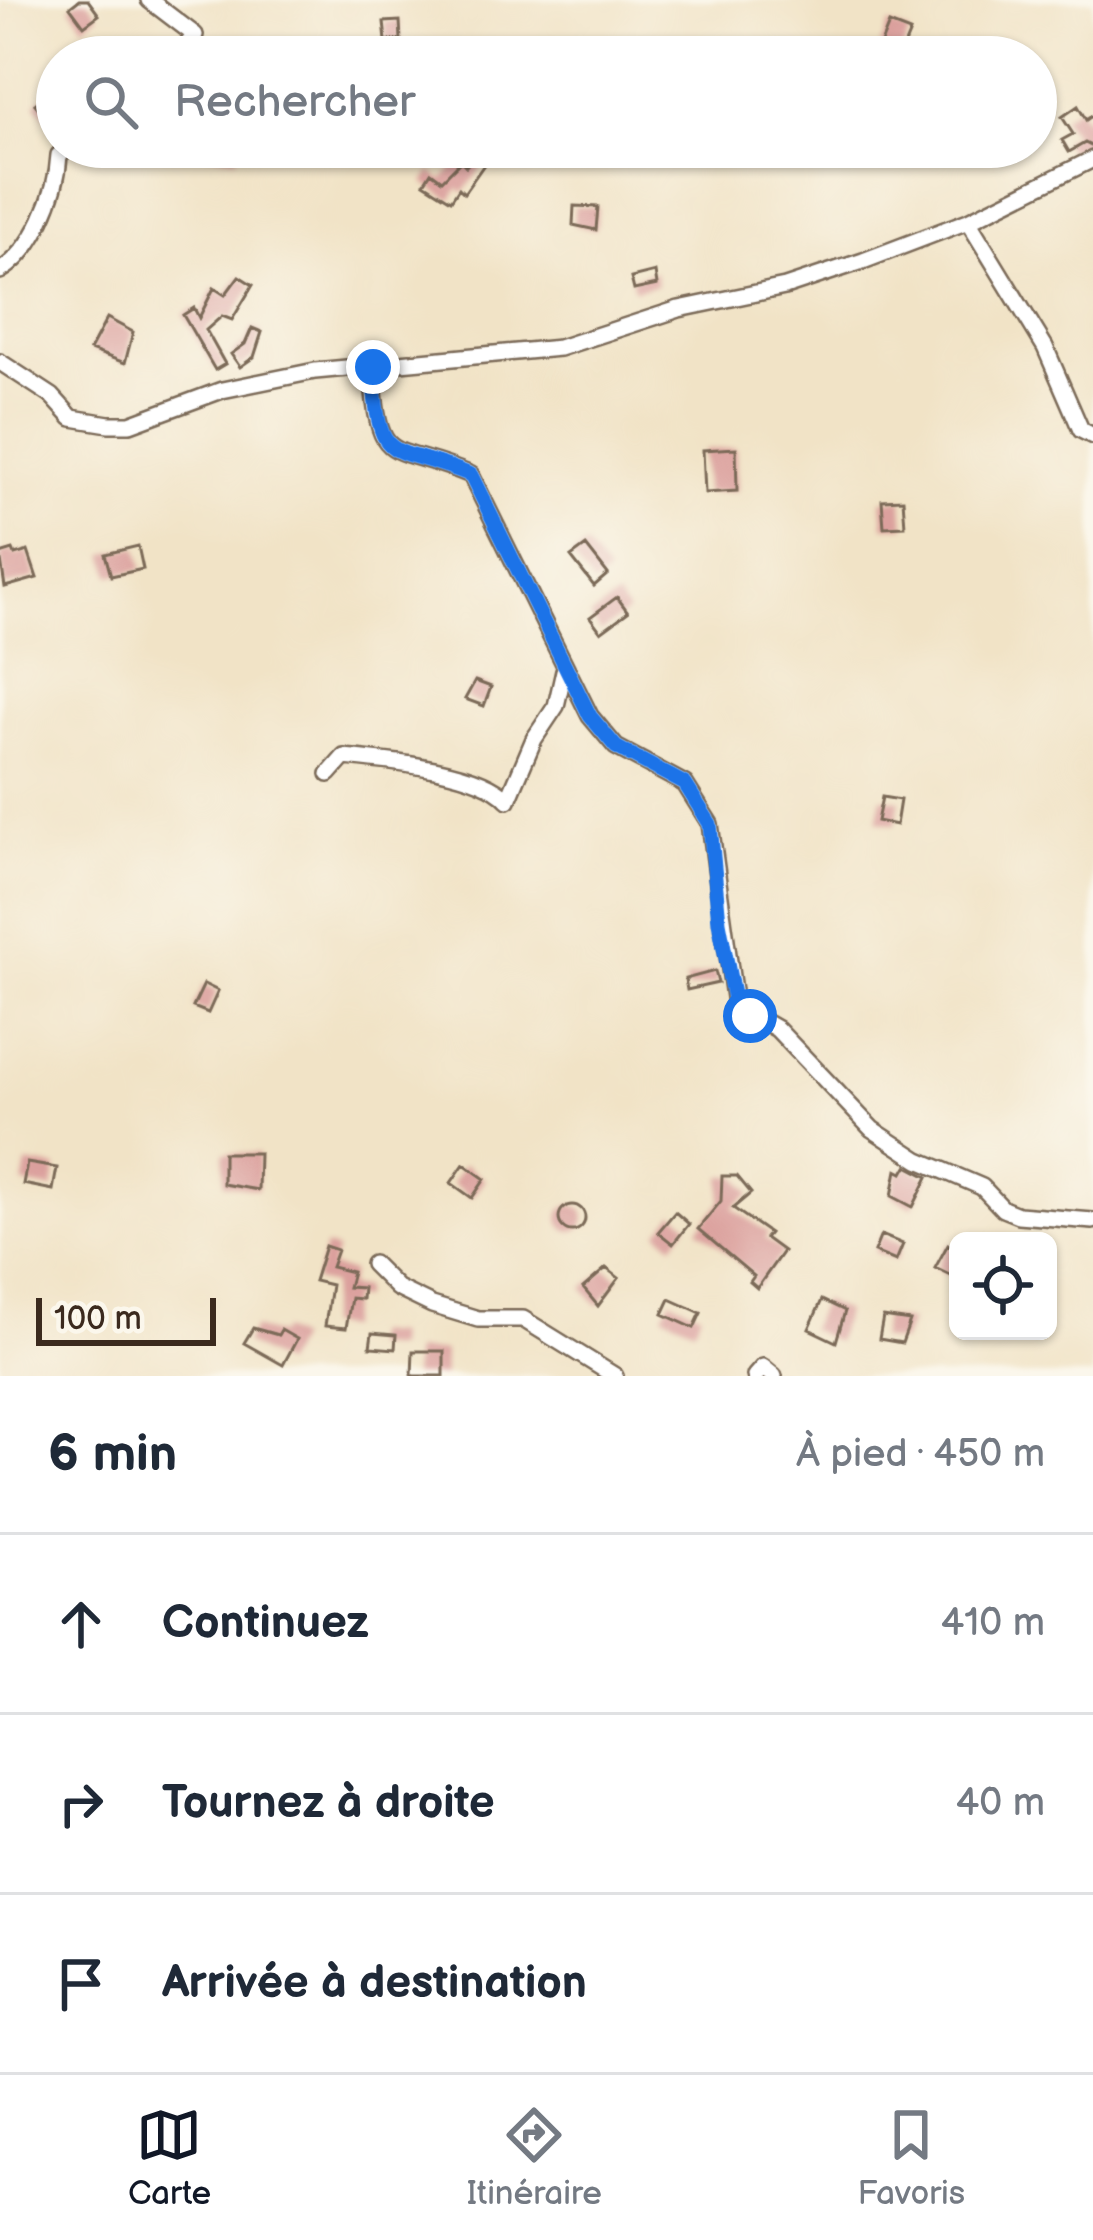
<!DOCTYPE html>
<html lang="fr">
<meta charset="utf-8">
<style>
:root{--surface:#fff;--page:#f6f6f7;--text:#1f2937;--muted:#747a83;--line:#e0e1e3;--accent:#111827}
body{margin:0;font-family:"Balsamiq Sans",sans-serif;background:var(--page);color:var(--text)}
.controls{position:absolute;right:36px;bottom:36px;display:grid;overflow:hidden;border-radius:18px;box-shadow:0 3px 9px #0004}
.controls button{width:108px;height:108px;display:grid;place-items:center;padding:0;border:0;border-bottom:3px solid var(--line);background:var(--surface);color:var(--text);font:60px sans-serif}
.scale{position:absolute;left:36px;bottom:30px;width:180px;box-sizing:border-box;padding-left:12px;border:6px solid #3b2a1e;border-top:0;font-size:33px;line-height:42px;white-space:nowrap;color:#3b2a1e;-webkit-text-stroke:9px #fbf7ec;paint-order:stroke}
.stop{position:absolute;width:36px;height:36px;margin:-27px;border:9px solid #1a73e8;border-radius:50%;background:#fff}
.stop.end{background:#1a73e8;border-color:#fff;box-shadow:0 3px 12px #0008}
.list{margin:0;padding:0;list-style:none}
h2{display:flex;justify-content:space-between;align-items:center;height:156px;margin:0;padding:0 48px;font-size:51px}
h2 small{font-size:39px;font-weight:400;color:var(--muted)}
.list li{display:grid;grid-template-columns:78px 1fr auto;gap:36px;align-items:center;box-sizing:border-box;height:180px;padding:0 48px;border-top:3px solid var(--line)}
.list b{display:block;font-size:45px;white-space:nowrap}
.list em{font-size:39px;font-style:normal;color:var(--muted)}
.icon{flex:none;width:66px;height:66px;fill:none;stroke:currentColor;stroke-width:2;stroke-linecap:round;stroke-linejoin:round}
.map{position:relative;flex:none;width:1093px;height:1376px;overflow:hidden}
.search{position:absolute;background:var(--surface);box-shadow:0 3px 9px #0004;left:36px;right:36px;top:36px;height:132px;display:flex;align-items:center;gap:30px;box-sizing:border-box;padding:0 42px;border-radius:66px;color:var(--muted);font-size:45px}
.sheet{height:696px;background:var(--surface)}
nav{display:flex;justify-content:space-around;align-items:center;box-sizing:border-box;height:168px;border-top:3px solid var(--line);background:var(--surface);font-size:33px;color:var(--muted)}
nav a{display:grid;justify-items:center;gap:6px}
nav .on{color:var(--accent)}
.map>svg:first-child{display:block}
.building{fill:#dba09d}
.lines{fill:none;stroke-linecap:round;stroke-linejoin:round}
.minor-casing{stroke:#7b6b59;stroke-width:20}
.minor{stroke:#fff;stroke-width:15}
.route{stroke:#1a73e8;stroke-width:15}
</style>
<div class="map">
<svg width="1093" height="1376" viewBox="0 0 1093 1376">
<rect width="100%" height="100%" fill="#fbf7ec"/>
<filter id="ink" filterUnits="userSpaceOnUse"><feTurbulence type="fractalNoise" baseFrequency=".00833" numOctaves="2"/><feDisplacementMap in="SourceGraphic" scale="24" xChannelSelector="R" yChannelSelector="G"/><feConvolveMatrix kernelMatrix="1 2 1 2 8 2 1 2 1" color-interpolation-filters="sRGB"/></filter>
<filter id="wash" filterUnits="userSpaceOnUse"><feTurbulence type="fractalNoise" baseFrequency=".004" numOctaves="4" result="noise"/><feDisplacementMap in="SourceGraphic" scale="48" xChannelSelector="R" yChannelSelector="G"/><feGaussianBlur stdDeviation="2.7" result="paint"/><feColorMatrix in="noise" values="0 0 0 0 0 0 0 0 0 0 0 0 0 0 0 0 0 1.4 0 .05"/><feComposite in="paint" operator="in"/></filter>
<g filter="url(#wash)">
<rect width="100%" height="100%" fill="#f1e3c6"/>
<g id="blocks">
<!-- building -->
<path class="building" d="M79,0H88L99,15L84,26L70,7Z
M400,21L401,40L386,41L384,22Z
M889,24L910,32L901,54L880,46Z
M49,93L57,110L47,118L35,104Z
M1078,106L1086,120L1093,115V147L1085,143L1069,152L1062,140L1073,134L1062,117Z
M200,147H238L237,158L200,153Z
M843,147H890V149L873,155L875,162L866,166L862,152L846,158Z
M482,148L490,156L464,193L459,188L451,200L424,183L431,172L442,180L461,161L466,166Z
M574,206L598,207L596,230L573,225Z
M655,272L657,285L634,290L631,278Z
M239,276L253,285L232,320L222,316L206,330L225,364L215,370L183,315L194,308L199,318L214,288L225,295Z
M107,318L133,332L125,363L90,350Z
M252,328L262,332L254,357L240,367L231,354L245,344Z
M736,448L737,491L705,493L703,450Z
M903,499L905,526L884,527L882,500Z
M138,546L143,569L111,576L105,554Z
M586,546L608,574L594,586L571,557Z
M13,550L15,555L28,551L37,578L5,587L0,554Z
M617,597L628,612L601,632L590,617Z
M475,681L491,687L484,706L465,699Z
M882,797L900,800L896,825L877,821Z
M715,971L718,983L687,990L685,979Z
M204,984L218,991L208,1013L193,1007Z
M223,1153H259L258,1190L223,1184Z
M27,1163L57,1168L53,1190L23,1184Z
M464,1164L485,1179L472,1198L451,1183Z
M907,1166L928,1177L913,1207L892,1196L897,1170L903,1173Z
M722,1176H737L751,1193L733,1208L769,1233L765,1238L783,1251L757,1288L750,1282L754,1276L698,1229L721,1201Z
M559 1218a13 13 0 1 1 26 0a13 13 0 1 1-26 0Z
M675,1212L689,1224L673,1244L658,1232Z
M881,1235L903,1244L896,1261L874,1252Z
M948,1244L958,1250V1279L935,1268Z
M325,1246L337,1250L331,1267L352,1272L348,1287L363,1288L362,1299L351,1298L346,1328L325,1326L331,1285L314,1281Z
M606,1268L619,1278L598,1306L583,1288Z
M670,1299L701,1313L694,1328L663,1314Z
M822,1300L845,1311L836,1342L809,1329Z
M883,1317L910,1321L902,1343L879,1339Z
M253,1328L278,1335L281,1330L297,1339L283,1365L244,1343Z
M372,1333L396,1335L395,1349L370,1347Z
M413,1351H444V1376H412Z"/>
</g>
</g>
<g filter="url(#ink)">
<use href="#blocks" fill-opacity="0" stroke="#7b6b59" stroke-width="3"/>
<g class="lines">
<!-- minor casing -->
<g class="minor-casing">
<path id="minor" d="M149,0L195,35L177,57
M968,221L1045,347L1081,430L1093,436
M0,271C34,251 57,194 59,155L69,147
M0,362L52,396L72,418L109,424H130L222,390L315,371L559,348L679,309L785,287L863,261L968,221L1093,159
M372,367C379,472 388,440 471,475L590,716L616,747L685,784L710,824L735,1005L777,1029L872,1129L919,1160L982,1187L1003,1209L1018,1215L1093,1221
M329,774L344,757C386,761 481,769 508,800L534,739L556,706L564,671
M373,1264L397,1288L432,1305L478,1319H523L615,1376
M755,1376L763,1367L774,1376"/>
</g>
<!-- minor -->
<use href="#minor" class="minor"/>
</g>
</g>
<g class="lines" filter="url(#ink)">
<!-- route -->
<path class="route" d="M373,367C379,472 389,441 471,475L590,716L616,747L685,784L710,824L719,922L735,1005L750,1016"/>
</g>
</svg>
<div class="controls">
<button><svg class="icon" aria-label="locate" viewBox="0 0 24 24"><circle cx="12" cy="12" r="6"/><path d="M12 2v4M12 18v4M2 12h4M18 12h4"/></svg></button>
</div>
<div class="scale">100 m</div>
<div class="stop" style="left:750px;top:1016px"></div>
<div class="stop end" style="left:373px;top:367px"></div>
<div class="search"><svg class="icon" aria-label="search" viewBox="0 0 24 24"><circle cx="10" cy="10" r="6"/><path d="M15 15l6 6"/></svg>Rechercher</div>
</div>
<section class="sheet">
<h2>6 min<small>À pied · 450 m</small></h2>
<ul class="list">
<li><svg class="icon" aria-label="ahead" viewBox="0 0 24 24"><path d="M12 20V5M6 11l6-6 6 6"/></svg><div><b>Continuez</b></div><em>410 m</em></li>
<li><svg class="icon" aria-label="right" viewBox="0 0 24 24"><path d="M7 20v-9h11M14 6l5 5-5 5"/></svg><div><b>Tournez à droite</b></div><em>40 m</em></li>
<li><svg class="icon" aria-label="arrive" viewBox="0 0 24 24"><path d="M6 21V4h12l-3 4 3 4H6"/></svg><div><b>Arrivée à destination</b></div></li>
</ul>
</section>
<nav>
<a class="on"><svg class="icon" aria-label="map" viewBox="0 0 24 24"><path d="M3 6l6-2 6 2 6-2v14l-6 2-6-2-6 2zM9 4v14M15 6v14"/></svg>Carte</a>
<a><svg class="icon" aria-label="directions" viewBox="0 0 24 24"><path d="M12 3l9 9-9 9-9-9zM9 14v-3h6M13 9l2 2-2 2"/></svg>Itinéraire</a>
<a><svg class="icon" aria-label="saved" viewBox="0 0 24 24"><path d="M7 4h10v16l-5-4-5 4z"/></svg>Favoris</a>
</nav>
